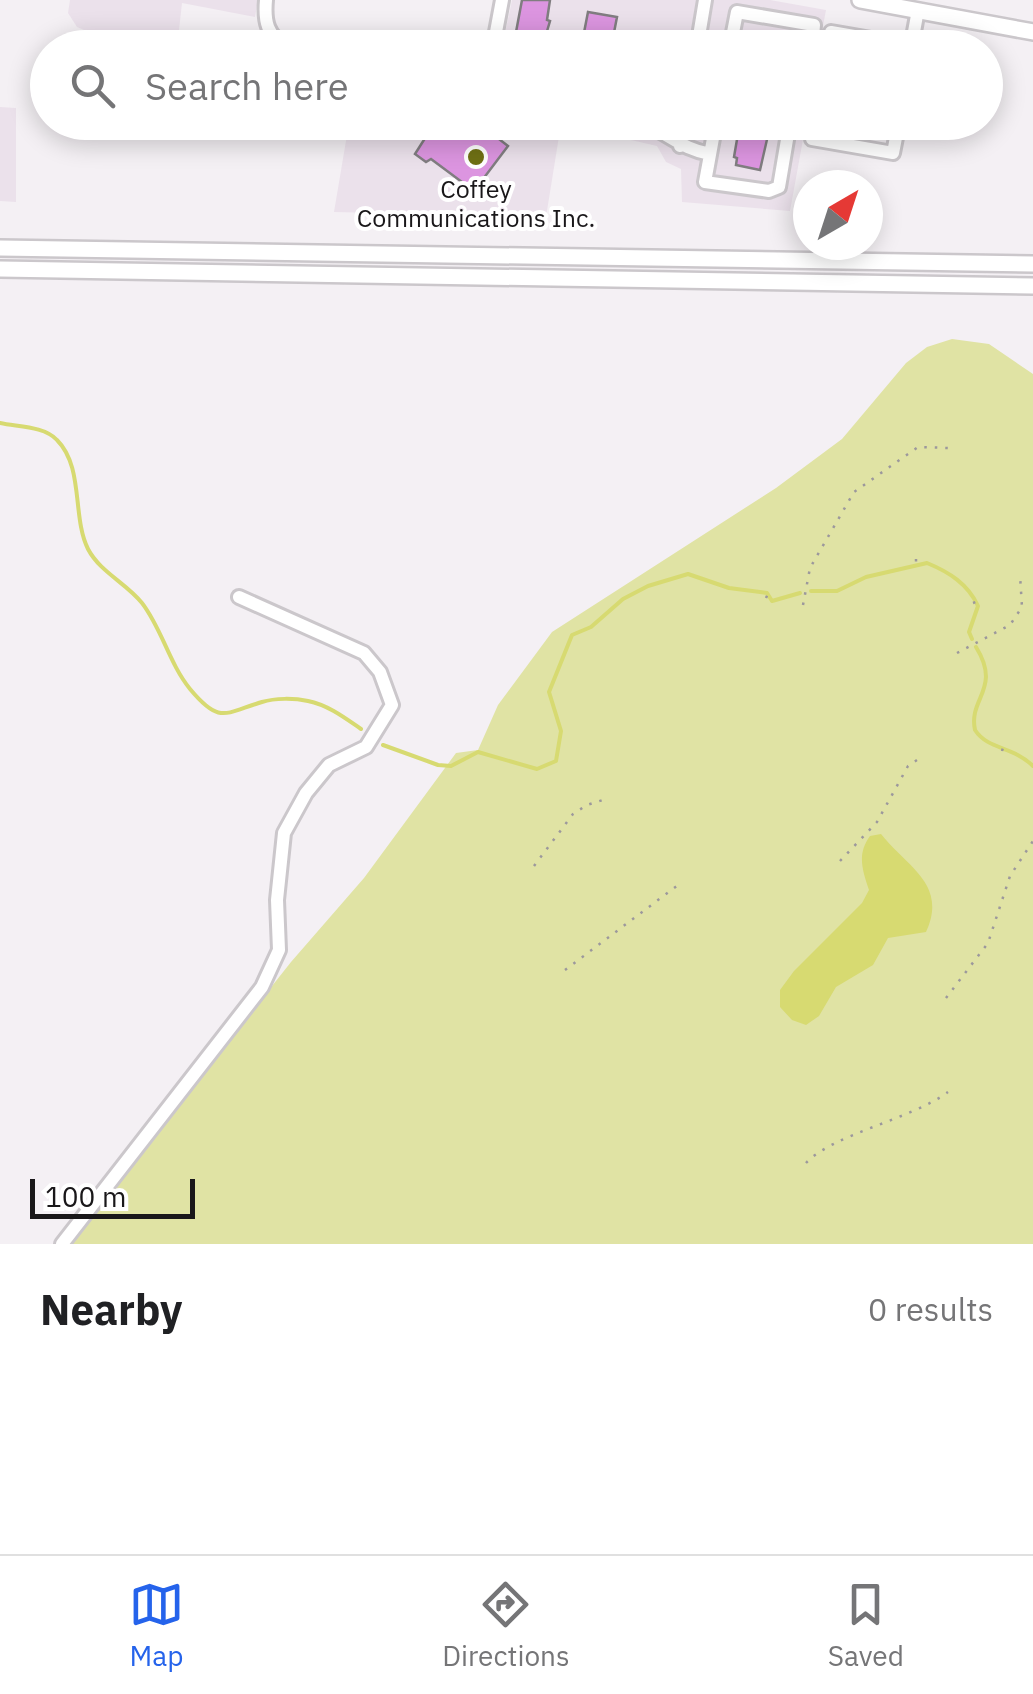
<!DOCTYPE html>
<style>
:root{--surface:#fff;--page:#f2f2f2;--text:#202124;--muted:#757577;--line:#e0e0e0;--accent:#2563eb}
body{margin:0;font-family:"IBM Plex Sans",sans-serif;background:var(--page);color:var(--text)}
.compass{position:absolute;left:793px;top:170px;width:90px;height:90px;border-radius:50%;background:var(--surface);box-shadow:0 5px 25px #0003;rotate:39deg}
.scale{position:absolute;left:30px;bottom:25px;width:165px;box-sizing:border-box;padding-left:10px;border:5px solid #191719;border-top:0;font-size:28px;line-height:35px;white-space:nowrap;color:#191719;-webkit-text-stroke:8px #fff;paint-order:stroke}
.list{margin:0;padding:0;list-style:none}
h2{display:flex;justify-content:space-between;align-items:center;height:130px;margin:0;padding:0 40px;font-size:42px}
h2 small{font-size:32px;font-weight:400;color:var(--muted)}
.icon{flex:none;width:55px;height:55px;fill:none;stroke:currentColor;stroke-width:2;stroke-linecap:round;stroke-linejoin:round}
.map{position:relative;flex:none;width:1033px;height:1244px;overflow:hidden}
.search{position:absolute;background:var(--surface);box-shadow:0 5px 25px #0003;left:30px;right:30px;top:30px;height:110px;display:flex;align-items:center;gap:25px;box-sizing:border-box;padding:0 35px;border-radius:55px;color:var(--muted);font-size:38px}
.sheet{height:310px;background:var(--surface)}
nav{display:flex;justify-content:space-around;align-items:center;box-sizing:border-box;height:140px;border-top:2px solid var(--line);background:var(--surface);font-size:28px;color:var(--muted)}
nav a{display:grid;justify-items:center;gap:5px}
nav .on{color:var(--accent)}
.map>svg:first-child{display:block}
.built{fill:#ebe1eb}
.green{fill:#e0e3a4}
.water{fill:#d7da71}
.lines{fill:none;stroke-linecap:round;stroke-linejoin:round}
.stream{stroke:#d7da71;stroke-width:4}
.building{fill:#dc95e0;stroke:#807d80;stroke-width:2.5}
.minor-casing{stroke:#cbc7cb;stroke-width:18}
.major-casing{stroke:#cbc7cb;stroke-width:20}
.path{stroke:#9c989c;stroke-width:2.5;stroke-dasharray:2.5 8;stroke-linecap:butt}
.minor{stroke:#fff;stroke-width:12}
.major{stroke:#fff;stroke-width:15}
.poi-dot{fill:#6f7014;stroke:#fff;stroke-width:4}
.labels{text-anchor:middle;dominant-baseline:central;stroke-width:8;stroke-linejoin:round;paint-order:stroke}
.poi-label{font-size:25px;fill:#191719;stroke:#fff}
</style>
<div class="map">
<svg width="1033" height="1244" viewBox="0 0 1033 1244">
<rect width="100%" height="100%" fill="#f4f0f4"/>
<!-- built -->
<path class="built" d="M70,0H258L255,17L182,3L177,48L123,47L77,27L68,13Z
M512,0H770L826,10L819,47L502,48Z
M0,107L16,108V202L0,201Z
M349,123H806L790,211L682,202L681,169L666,162L657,146L561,124L546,217L334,212Z"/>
<!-- green -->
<path class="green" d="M952,339L989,344L1033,374V1244H68L291,962L364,878L456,753L478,750L498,705L552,632L776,488L842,439L906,363L927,347Z"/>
<!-- water -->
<path class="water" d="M881,834C907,867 948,884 926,932L888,938L873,965L836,987L819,1016L806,1025L792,1020L780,1007V990L794,971L862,903L869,890C862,869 857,854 870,836Z"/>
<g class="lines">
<!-- stream -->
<path class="stream" d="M0,423C18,427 44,426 57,440C84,467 72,517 88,549C100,572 126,583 142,603C162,629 169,663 190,689C220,725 225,713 262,702C275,698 294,698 308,701C328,705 345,718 361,729
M811,591H837L866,577L927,563C949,572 968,584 978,606L969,632L972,639
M976,647C1002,689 968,698 975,730C988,750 1013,746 1033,766
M383,745L438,765L451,766L478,752L537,769L556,761L561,731L549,692L572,635L591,627L623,599L648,586L688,574L729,588L767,593L772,601L800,593"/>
</g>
<!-- building -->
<path class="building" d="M522,0H550L547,20L550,21L542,48H513Z
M588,12L617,17L611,48H581Z
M400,122H477L508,146L474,191L431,159L426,162L415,154L429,132L400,128Z
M740,122H771L760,170L736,165L737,158L734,157Z"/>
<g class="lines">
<!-- minor casing -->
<g class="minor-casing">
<path id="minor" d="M266,0C264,22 267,35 287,48
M831,32L912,46
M493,48L502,0
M697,48L705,0
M730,48L737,12L814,25L812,48
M911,48L918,10
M716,122L705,182L769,191L779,187L790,122
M651,127C674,138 684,149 710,154
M812,139L893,153L899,122
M680,146L683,122
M62,1244L262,987L279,950L277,900L284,833L306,793L329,765L366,747L392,705L380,672L364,653L239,597"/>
</g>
<!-- major casing -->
<g class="major-casing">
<path id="major" d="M860,0L1033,32
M0,248L1033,264
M0,269L1033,286"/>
</g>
<!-- path -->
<path class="path" d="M916,559V566
M766,598L770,589
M973,603L981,600
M803,605L810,568L854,492L918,447L949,448
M957,653L1010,625L1022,607L1020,575
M1002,751L1004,744
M840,861L877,822L908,766L923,756
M534,866L573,814L587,805L606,799
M565,970L682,882
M946,998L988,943L1010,876L1033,841
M806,1163C833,1134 910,1120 948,1092"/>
<!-- minor -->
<use href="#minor" class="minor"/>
<!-- major -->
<use href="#major" class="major"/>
</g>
<!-- markers -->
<circle class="poi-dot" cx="476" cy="157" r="10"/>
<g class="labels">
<!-- poi labels -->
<g class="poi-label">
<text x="476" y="188">Coffey<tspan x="476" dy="29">Communications Inc.</tspan></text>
</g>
</g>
</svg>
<svg class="compass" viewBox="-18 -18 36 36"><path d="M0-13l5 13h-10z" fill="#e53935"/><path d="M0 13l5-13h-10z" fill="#757577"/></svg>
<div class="scale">100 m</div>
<div class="search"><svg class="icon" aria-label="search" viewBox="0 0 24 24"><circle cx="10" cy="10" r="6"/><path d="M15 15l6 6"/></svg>Search here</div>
</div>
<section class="sheet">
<h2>Nearby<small>0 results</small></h2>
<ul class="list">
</ul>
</section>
<nav>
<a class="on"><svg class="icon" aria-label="map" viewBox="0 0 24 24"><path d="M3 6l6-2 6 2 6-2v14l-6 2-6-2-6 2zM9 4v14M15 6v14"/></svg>Map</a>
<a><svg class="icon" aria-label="directions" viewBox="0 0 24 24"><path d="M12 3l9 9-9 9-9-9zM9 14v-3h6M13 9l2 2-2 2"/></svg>Directions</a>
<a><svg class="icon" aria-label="saved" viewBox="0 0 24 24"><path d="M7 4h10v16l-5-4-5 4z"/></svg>Saved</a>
</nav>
